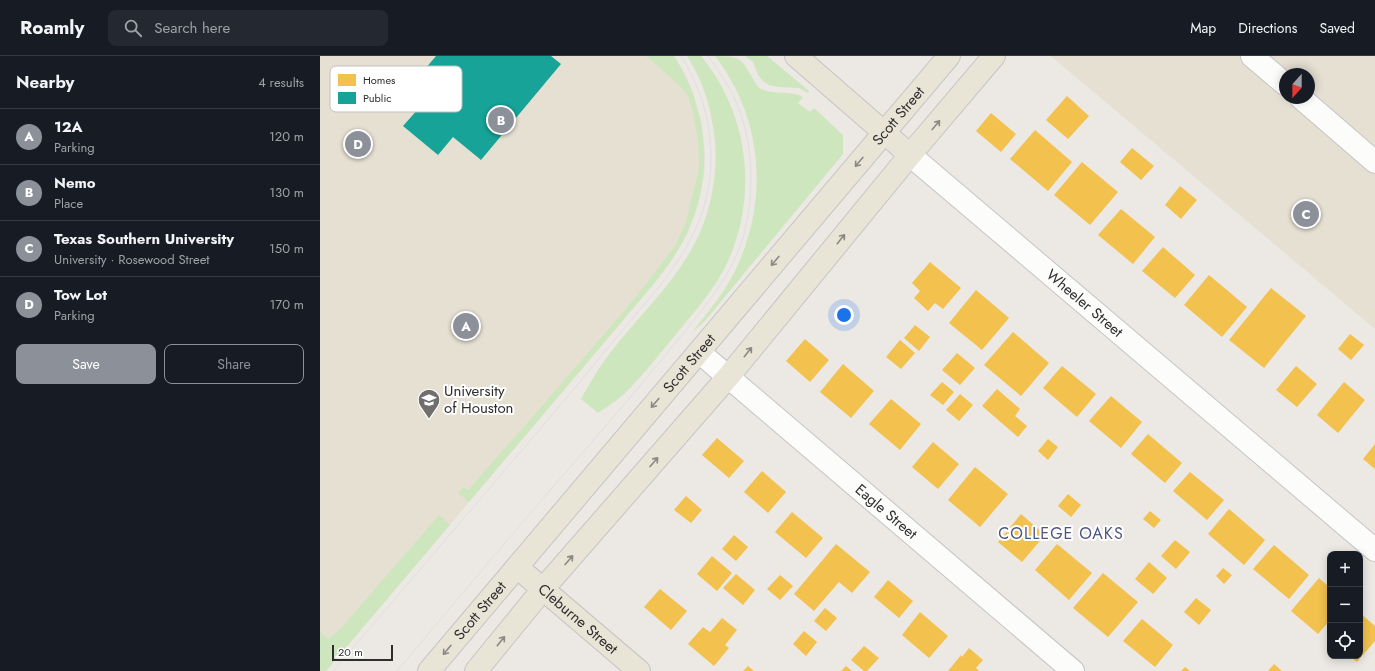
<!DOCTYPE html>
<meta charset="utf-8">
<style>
:root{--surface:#171b24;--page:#242831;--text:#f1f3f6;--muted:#9ea1a6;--line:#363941;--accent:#8c9099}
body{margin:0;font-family:Jost,sans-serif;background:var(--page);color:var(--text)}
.controls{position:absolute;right:12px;bottom:12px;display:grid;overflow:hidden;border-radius:8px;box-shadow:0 2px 10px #0003}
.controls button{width:36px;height:36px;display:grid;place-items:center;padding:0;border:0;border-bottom:1px solid var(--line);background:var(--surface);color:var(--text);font:20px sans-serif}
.compass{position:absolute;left:959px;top:12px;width:36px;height:36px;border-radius:50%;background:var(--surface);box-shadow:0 2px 10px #0003;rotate:201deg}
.scale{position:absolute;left:12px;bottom:10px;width:61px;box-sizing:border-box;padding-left:4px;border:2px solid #2e2e2e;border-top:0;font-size:11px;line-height:14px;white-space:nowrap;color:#2e2e2e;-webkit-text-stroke:3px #fff;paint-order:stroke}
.you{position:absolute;left:524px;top:259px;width:14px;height:14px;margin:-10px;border:3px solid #fff;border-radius:50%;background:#1a73e8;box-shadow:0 0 0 6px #1a73e833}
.badge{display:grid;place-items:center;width:26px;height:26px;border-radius:50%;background:var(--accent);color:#fff;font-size:13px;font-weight:700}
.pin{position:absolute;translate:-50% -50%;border:2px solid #fff;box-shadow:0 1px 4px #0006}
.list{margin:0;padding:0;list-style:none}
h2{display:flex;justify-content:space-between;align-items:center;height:52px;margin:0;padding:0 16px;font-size:17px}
h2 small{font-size:13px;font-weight:400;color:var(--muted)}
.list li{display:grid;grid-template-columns:26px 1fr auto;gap:12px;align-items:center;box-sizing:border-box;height:56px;padding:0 16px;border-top:1px solid var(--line)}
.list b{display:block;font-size:15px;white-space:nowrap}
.list p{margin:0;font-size:13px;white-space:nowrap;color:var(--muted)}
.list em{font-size:13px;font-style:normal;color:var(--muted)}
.actions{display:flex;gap:8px;padding:12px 16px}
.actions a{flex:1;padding:9px 0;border:1px solid var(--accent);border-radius:8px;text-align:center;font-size:14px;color:var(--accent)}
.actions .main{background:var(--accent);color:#fff}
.icon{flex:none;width:22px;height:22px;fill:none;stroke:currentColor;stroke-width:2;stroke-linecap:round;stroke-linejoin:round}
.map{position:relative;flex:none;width:1055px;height:615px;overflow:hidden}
header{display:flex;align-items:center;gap:24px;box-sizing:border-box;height:56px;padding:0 20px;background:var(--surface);border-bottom:1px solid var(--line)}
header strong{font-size:19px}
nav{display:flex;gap:22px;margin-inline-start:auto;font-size:14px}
.search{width:280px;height:36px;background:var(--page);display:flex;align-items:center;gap:10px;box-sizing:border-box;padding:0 14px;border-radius:8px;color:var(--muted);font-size:15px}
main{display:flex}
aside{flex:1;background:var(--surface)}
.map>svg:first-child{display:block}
.education{fill:#e6e0d3;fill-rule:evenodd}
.green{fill:#cee6be}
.homes{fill:#f2c14e}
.public{fill:#17a398}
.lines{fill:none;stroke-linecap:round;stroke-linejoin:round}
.minor-casing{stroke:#c5c4c5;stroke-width:24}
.major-casing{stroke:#c6c5c4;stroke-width:24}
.minor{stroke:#fcfcfb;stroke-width:22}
.major{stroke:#e8e4d6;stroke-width:22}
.tram{stroke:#dfdfe1;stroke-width:1}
.oneway{stroke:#8b8982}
.labels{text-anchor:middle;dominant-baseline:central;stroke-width:4;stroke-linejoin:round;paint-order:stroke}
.street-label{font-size:15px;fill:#2e2e2e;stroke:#fff}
.poi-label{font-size:15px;fill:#2e2e2e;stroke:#fff;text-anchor:start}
.neighbourhood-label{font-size:16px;letter-spacing:1px;fill:#4d5680;stroke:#fff}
.key{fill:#fff;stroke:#c0c0c0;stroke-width:1}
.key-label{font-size:11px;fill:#2e2e2e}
</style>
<header>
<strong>Roamly</strong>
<div class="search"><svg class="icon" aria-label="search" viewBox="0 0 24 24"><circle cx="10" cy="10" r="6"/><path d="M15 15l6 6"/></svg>Search here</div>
<nav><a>Map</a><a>Directions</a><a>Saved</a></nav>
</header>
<main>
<aside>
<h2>Nearby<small>4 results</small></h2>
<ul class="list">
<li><span class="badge">A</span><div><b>12A</b><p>Parking</p></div><em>120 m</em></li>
<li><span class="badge">B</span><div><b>Nemo</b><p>Place</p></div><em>130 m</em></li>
<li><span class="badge">C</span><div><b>Texas Southern University</b><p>University · Rosewood Street</p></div><em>150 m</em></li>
<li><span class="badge">D</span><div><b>Tow Lot</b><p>Parking</p></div><em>170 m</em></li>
</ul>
<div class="actions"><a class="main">Save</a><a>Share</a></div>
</aside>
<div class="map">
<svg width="1055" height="615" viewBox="0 0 1055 615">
<rect width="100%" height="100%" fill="#ece8e4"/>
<!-- education -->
<path class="education" d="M0,0H354L364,16L373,36L382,68L385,99L384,120L376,153L367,179L351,205L332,230L6,615H0Z
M731,0H1055V273L732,1ZM965,18H989V42H965Z"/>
<!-- green -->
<path class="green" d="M326,0H354C388,54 395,121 366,179C357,198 345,214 332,230L149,446L138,437L143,431L148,434L222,350L315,242L355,190L366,166L379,112L378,84L373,57L368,40L359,29Z
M367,0H381C428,57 438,135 409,203C396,233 373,257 353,282C337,301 321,322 303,339C295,346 286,351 278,357L261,343C271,325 281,308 294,292C318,261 348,233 368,199C389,166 398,124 395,86C392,55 384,26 367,0Z
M395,0C419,0 422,2 433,23C435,27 438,31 441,33C455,39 470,34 483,41L478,47L490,56L494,52L523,79V98L384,266L372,276C388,256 405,236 416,213C449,142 443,63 395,0Z
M425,0H447L489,35L488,37L479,32L459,31L449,29L443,25L438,19L433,6Z
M119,459L130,469L6,615H0V576L9,583L21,572Z"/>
<!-- homes -->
<path class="homes" d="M747,40L769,60L748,83L726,64Z
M671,57L696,78L681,96L656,75Z
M715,74L752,106L728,135L690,103Z
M812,92L834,110L821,124L800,106Z
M762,106L798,136L770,169L734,139Z
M860,130L877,144L861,163L845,149Z
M801,153L835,181L813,208L778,179Z
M843,191L875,219L855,242L822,215Z
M610,206L641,232L623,253L615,247L608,255L594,242L600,235L592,227Z
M889,219L927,251L902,281L864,249Z
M951,232L986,260L944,312L909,284Z
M656,234L689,262L662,294L629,267Z
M595,269L610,281L599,295L584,282Z
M693,276L729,307L701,340L664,309Z
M1030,278L1044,289L1031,304L1018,293Z
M485,283L509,304L490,326L466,305Z
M580,284L595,297L581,313L566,301Z
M637,297L655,312L640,329L622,314Z
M523,308L554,335L531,362L500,336Z
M742,310L776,338L757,361L723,332Z
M976,310L997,328L977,351L956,334Z
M622,326L634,336L623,349L610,339Z
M1024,326L1045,344L1018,377L997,359Z
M677,333L700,353L695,360L707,370L698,381L662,350Z
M640,338L653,349L639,365L626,354Z
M791,340L822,366L801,392L769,365Z
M571,343L601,368L580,394L549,368Z
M828,378L862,407L845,427L811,398Z
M397,382L424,405L409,422L382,399Z
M728,383L738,391L728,404L718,395Z
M613,386L639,408L618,433L592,411Z
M1055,388V413L1043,403Z
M655,411L688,438L660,471L628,444Z
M442,415L466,436L448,457L424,436Z
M870,416L904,444L887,464L853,435Z
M748,438L761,449L751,461L738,450Z
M366,440L382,454L371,467L354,454Z
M909,453L945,484L924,509L888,478Z
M830,455L841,464L834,472L823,463Z
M472,456L503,482L486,502L455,476Z
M701,458L725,479L702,506L678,486Z
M414,479L428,491L416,505L402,493Z
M855,484L870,496L856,513L841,500Z
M516,488L550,516L532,537L519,526L494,555L474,538Z
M737,488L772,517L749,544L715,514Z
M954,489L989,519L969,543L933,513Z
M392,500L412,517L397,535L377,518Z
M829,506L847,522L833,538L815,523Z
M903,512L912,519L904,528L896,520Z
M783,517L818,546L788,581L753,552Z
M416,518L435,534L423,549L403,532Z
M460,519L473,530L460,544L447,533Z
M999,522L1010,532V564L998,578L971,555Z
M568,524L593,545L579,562L554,541Z
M340,533L367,555L351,574L324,551Z
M876,542L891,554L879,569L864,556Z
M505,552L517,562L506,575L494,565Z
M600,556L628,580L609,602L582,579Z
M1040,557L1055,570V585L1037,606L1029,600H1040Z
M402,562L417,574L405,589L409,592L394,610L368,588L383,571L390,576Z
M822,563L853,589L835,611L803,585Z
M484,575L497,586L486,600L473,588Z
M544,590L559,602L547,615H544L531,604Z
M649,592L663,604L656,612L659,615H628L641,599L642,601Z
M954,608L962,615H948Z
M428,610L434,615H423Z
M526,610L532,615H521Z
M865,611L870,615H861Z"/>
<!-- public -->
<path class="public" d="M116,0H231L241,8L161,104L133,81L118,99L83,70L99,52L83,39Z"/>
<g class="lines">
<!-- minor casing -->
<g class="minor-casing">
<g id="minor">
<path d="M932,0L965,28"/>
<path d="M981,42L1055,106"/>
<path id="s1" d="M590,99L1055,494"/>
<path id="s2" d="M379,296L753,615"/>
</g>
</g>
<!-- major casing -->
<g class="major-casing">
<g id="major">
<path d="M476,0L590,99"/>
<path id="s3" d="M197,511L319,615"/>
<path id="s4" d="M109,615L629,0"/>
<path d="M156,615L223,533L408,321L590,99L674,0"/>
</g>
</g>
<!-- minor -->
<use href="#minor" class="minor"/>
<!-- major -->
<use href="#major" class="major"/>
<!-- tram -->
<path class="tram" d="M13,615C94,521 174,427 254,333C275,307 296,282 317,257C343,227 367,198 381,160C400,108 391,45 361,0
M77,615C142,538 206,461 272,386C299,354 326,323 352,291C380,256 412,222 424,178C436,132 433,77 411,35C404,23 396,11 388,0"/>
</g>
<!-- one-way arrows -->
<defs><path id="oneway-shaft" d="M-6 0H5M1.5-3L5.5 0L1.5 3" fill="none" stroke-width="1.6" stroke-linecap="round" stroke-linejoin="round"/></defs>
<g class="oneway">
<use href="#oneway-shaft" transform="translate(616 69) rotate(-50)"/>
<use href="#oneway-shaft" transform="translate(539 106) rotate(130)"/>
<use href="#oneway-shaft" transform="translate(521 183) rotate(-51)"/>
<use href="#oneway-shaft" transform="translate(455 205) rotate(130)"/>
<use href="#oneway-shaft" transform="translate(428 296) rotate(-51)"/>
<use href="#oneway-shaft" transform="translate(335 347) rotate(130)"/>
<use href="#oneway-shaft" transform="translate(334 406) rotate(-49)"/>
<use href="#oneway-shaft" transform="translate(249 504) rotate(-49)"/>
<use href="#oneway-shaft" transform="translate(181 585) rotate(-51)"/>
<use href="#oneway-shaft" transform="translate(127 594) rotate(130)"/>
</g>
<!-- icons -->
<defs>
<g id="university-pin" transform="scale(1.15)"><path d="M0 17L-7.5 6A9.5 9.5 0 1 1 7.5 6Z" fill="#706f6e" stroke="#fff"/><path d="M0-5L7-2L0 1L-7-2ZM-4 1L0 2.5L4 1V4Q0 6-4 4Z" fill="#fff"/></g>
</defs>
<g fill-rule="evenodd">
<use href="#university-pin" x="109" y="344"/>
</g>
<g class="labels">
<!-- street labels -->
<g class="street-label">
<text stroke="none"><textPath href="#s4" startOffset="727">Scott Street</textPath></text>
<text stroke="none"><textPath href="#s1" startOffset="229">Wheeler Street</textPath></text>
<text stroke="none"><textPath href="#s4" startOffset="403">Scott Street</textPath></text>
<text stroke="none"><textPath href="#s2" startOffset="246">Eagle Street</textPath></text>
<text stroke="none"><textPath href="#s4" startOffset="79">Scott Street</textPath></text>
<text stroke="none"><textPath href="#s3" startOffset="80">Cleburne Street</textPath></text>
</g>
<!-- poi labels -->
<g class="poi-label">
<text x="124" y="335">University<tspan x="124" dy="17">of Houston</tspan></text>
</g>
<!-- neighbourhood labels -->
<g class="neighbourhood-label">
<text x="741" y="477">COLLEGE OAKS</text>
</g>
</g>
<!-- legend -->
<rect x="10" y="10" width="132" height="46" rx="6" class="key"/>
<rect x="18" y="18" width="18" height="12" fill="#f2c14e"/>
<rect x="18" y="36" width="18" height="12" fill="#17a398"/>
<g class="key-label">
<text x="43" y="28">Homes</text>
<text x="43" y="46">Public</text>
</g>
</svg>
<div class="controls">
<button>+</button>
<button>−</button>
<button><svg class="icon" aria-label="locate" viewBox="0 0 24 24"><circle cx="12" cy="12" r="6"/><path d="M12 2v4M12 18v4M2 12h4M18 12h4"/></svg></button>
</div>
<svg class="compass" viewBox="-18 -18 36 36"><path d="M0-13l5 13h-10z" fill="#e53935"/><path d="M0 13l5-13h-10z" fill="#9ea1a6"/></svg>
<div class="scale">20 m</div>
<div class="you"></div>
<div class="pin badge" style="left:146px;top:270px">A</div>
<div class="pin badge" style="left:181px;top:64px">B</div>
<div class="pin badge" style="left:986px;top:158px">C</div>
<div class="pin badge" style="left:38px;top:88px">D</div>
</div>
</main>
